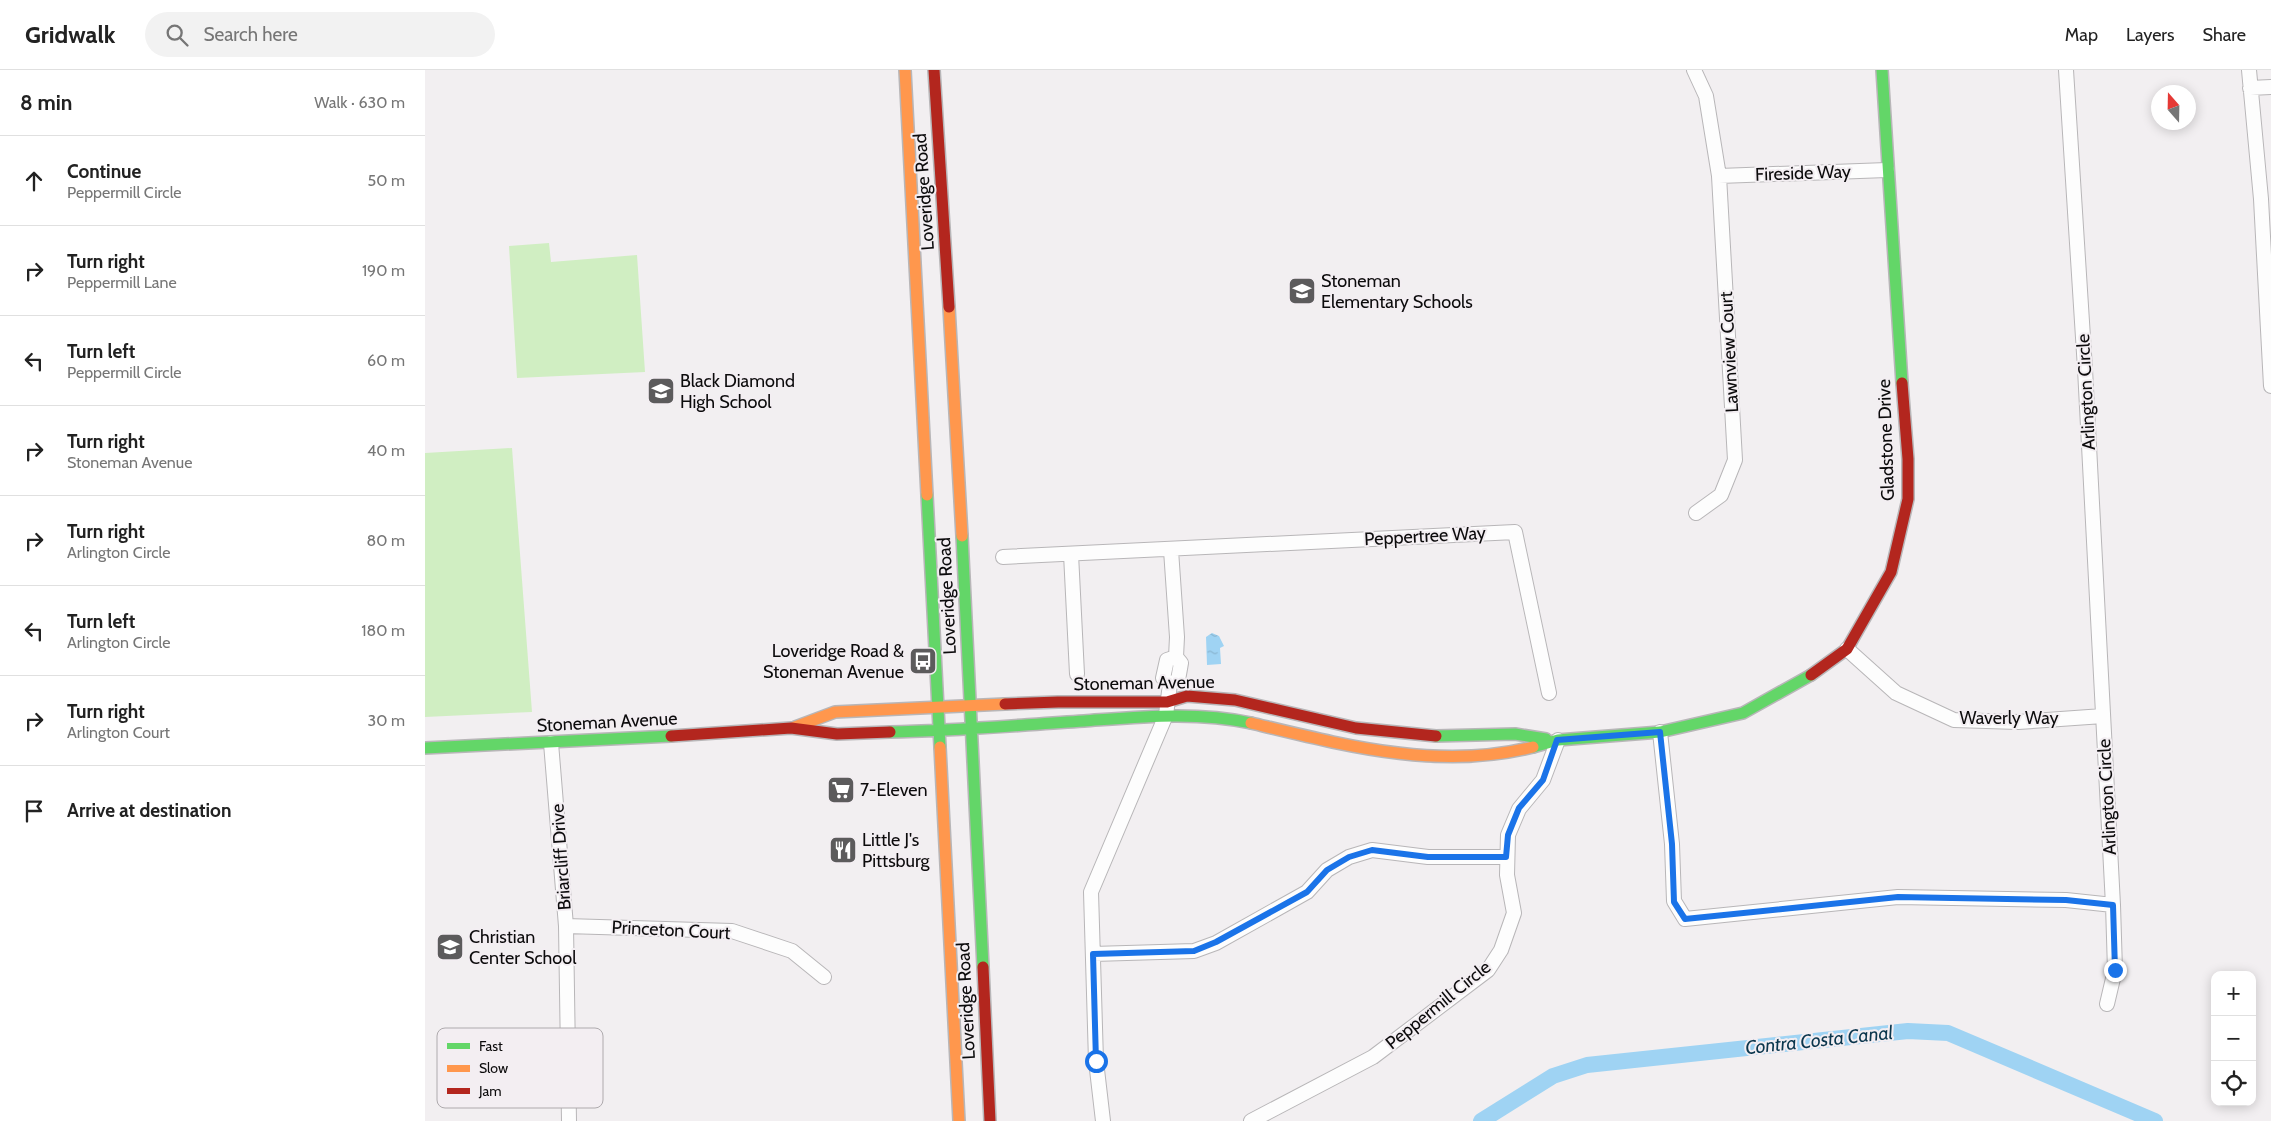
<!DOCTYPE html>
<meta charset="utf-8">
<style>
:root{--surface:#fff;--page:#f2f2f2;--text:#222;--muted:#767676;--line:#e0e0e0}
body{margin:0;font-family:Cabin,sans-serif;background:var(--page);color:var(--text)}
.controls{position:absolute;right:15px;bottom:15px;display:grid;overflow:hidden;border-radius:10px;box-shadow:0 2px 12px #0003}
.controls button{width:45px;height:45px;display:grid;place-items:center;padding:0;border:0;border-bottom:1px solid var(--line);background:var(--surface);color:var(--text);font:25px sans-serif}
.compass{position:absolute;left:1726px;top:15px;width:45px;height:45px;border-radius:50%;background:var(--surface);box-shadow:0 2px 12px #0003;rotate:340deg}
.stop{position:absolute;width:15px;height:15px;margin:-11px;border:4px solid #1a73e8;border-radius:50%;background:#fff}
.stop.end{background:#1a73e8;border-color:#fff;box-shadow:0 1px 5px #0008}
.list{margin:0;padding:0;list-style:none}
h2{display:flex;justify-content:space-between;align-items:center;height:65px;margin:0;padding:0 20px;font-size:21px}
h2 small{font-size:16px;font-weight:400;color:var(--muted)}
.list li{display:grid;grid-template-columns:32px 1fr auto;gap:15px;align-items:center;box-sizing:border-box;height:90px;padding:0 20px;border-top:1px solid var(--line)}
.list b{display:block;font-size:19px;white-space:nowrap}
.list p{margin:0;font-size:16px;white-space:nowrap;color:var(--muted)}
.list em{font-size:16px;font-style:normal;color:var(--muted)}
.icon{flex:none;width:28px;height:28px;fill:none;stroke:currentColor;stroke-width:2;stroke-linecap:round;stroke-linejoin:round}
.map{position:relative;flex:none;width:1846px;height:1051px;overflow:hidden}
header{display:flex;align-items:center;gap:30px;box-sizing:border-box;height:70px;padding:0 25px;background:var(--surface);border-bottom:1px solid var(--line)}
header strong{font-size:24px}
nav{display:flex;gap:28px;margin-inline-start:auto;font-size:18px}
.search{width:350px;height:45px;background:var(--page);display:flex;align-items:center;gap:12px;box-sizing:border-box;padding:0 18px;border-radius:28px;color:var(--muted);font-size:19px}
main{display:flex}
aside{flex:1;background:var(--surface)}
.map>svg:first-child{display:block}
.green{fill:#d0eec2}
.water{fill:url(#water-ripples)}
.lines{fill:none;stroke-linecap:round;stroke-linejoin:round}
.canal{stroke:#9fd3f3;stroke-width:16}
.street-casing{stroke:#b8b6b8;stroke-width:16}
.fast-casing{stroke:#b8b6b8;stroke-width:14}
.slow-casing{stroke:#b8b6b8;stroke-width:14}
.jam-casing{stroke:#b8b6b8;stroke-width:14}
.street{stroke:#fdfdfd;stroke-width:14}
.fast{stroke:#63d668;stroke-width:11}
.slow{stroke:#ff974d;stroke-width:11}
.jam{stroke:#b3261e;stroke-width:11}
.route{stroke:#1a73e8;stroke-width:6}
.labels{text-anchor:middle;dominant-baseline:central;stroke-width:4;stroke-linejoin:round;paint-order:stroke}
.street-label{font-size:18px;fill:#0c0b0c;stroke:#f3eef2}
.poi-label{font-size:18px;fill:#0c0b0c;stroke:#f3eef2;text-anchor:start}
.water-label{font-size:19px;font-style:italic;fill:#0a364d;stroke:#f3eef2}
.key{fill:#f3eef2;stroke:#aeaaad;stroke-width:1}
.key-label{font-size:14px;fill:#0c0b0c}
</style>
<header>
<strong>Gridwalk</strong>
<div class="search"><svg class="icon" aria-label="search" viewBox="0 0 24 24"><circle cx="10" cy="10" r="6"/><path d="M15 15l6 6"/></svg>Search here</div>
<nav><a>Map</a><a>Layers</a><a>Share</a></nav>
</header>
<main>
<aside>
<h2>8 min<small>Walk · 630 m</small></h2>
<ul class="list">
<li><svg class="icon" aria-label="ahead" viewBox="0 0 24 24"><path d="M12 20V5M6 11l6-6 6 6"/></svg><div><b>Continue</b><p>Peppermill Circle</p></div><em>50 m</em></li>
<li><svg class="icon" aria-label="right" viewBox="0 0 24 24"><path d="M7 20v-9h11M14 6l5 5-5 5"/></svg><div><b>Turn right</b><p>Peppermill Lane</p></div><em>190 m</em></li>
<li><svg class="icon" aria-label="left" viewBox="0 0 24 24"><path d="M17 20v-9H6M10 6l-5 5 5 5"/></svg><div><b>Turn left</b><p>Peppermill Circle</p></div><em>60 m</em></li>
<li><svg class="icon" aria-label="right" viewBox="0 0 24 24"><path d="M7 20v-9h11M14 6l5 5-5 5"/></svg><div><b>Turn right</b><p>Stoneman Avenue</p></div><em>40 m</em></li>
<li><svg class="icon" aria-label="right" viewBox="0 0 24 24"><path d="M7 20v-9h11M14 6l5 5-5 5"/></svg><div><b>Turn right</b><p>Arlington Circle</p></div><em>80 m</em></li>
<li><svg class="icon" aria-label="left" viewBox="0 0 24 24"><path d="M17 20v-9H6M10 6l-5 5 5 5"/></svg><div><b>Turn left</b><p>Arlington Circle</p></div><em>180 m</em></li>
<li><svg class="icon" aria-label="right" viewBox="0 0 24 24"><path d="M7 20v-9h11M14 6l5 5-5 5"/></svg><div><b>Turn right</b><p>Arlington Court</p></div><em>30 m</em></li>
<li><svg class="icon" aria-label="arrive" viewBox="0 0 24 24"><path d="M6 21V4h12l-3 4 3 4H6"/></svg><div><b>Arrive at destination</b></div></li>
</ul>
</aside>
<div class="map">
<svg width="1846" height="1051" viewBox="0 0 1846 1051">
<defs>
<pattern id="water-ripples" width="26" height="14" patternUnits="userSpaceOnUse" patternTransform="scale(1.25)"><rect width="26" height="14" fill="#9fd3f3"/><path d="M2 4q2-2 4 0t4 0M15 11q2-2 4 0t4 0" fill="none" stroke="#88b4cf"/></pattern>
</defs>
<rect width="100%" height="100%" fill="#f2eff1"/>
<!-- green -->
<path class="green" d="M124,173L126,192L212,185L220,302L92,308L84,176Z
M87,378L107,642L0,647V383Z"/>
<!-- water -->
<path class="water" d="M787,563L794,566L799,576L795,578L796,594L782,595L781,567Z"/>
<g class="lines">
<!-- canal -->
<path class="canal" d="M1056,1051L1128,1006L1162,995L1483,961L1523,963L1730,1051"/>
<!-- street casing -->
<g class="street-casing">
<path id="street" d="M1269,0L1281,26L1294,106L1310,390L1296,425L1271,443
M1641,0L1660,299L1688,835L1690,900L1682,934
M1824,0L1836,129L1846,316
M1825,18L1846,17
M1294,106L1462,100
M646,484L652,604
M578,487L1090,462L1124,623
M1422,579L1471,623L1529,650L1593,652L1678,646
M745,614L753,610L756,593L751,587L752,567L746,480
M745,614L738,608L742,590L751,587
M1235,662L1247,774L1249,831L1260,849L1473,827L1641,830L1688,835
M126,673L141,856L144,1051
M141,856L307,861L367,881L399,907
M668,884L769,881L791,873L882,822L902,800L924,787L947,780L1003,787H1081
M678,1051L671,991L666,822L741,645L745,614
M826,1051L948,987L1063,900L1076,880L1089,843L1082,805L1083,765L1094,739L1118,710L1133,670"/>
</g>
<!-- fast casing -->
<g class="fast-casing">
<path id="fast" d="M1457,0L1477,313
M502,425L515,677
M537,466L558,897
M465,662C530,661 594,655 659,651C714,647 771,641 826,653
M1011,666L1090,664L1121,669
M1108,677L1133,670L1235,662L1318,643L1386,605
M0,678L246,666"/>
</g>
<!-- slow casing -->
<g class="slow-casing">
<path id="slow" d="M480,0L502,425
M524,237L537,466
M826,653C918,675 1014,701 1108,677
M370,657L410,642L580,634
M515,677L534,1051"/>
</g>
<!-- jam casing -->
<g class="jam-casing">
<path id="jam" d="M509,0L524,237
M1386,605L1422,579L1466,502L1483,429V389L1477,313
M580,634L633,632H742L762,626L810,630L931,658L1011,666
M246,666L366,658L412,664L465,662
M558,897L565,1051"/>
</g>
<!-- street -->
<use href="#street" class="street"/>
<!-- fast -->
<use href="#fast" class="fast"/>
<!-- slow -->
<use href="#slow" class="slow"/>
<!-- jam -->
<use href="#jam" class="jam"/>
</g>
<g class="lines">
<!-- route -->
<path class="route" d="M671,991L668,884L769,881L791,872L882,822L902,800L924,787L947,780L1003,787H1081L1083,765L1094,738L1118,710L1132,670L1235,662L1247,774L1249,832L1260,849L1473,827L1641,830L1688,835L1690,900"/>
</g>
<!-- icons -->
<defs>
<g id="school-square" transform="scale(1.4375)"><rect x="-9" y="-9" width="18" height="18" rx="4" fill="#5c5b5c" stroke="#f3eef2"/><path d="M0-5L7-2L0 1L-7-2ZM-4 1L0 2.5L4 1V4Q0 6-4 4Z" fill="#fff"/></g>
<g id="bus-square" transform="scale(1.4375)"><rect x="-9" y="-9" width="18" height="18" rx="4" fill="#5c5b5c" stroke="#f3eef2"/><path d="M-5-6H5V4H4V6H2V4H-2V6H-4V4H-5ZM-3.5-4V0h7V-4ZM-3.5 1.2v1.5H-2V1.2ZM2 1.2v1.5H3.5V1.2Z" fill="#fff"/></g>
<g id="supermarket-square" transform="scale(1.4375)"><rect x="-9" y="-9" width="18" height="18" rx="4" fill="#5c5b5c" stroke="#f3eef2"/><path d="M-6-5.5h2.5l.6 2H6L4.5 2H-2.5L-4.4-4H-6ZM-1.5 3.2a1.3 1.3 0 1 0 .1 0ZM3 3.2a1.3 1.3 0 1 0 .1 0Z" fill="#fff"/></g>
<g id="restaurant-square" transform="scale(1.4375)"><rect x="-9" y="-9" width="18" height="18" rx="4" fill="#5c5b5c" stroke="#f3eef2"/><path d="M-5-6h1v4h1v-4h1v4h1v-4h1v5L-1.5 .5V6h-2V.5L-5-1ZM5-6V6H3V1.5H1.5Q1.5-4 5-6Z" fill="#fff"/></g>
</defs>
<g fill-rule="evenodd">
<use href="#school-square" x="877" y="221"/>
<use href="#school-square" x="236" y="321"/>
<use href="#bus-square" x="498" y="591"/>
<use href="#supermarket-square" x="416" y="720"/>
<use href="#restaurant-square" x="418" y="780"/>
<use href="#school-square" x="25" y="877"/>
</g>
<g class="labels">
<!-- street labels -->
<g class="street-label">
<text transform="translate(1378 103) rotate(-2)">Fireside Way</text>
<text transform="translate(499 122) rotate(-94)">Loveridge Road</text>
<text transform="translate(1304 282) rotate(-93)">Lawnview Court</text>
<text transform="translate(1661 322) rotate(-93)">Arlington Circle</text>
<text transform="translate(1461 370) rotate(-92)">Gladstone Drive</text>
<text transform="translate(1000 466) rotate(-3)">Peppertree Way</text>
<text transform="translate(522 526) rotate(-93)">Loveridge Road</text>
<text transform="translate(719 613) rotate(-1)">Stoneman Avenue</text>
<text x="1584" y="648">Waverly Way</text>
<text transform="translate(182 652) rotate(-3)">Stoneman Avenue</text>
<text transform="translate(1682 727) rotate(-93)">Arlington Circle</text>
<text transform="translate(136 787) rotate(-94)">Briarcliff Drive</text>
<text transform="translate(246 860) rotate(3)">Princeton Court</text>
<text transform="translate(541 931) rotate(-93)">Loveridge Road</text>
<text transform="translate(1013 935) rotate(-39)">Peppermill Circle</text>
</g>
<!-- poi labels -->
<g class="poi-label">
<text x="896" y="211">Stoneman<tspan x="896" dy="21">Elementary Schools</tspan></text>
<text x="255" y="311">Black Diamond<tspan x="255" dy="21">High School</tspan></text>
<text x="479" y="581" text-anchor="end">Loveridge Road &amp;<tspan x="479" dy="21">Stoneman Avenue</tspan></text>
<text x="435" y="720">7-Eleven</text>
<text x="437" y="770">Little J's<tspan x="437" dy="21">Pittsburg</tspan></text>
<text x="44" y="867">Christian<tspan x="44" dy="21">Center School</tspan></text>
</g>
<!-- water labels -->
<g class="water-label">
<text transform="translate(1394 970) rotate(-6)">Contra Costa Canal</text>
</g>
</g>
<!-- legend -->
<rect x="12" y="958" width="166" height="80" rx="8" class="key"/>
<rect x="22" y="973" width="23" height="6" fill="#63d668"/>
<rect x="22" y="995" width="23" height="7" fill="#ff974d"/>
<rect x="22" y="1018" width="23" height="6" fill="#b3261e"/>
<g class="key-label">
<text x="54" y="981">Fast</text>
<text x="54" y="1003">Slow</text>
<text x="54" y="1026">Jam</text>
</g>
</svg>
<div class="controls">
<button>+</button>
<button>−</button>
<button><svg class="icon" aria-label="locate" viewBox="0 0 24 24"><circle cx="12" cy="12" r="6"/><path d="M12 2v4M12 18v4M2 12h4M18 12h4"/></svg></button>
</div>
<svg class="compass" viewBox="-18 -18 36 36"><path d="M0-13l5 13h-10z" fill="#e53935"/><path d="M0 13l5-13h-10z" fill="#767676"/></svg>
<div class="stop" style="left:671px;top:991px"></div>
<div class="stop end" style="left:1690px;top:900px"></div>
</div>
</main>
